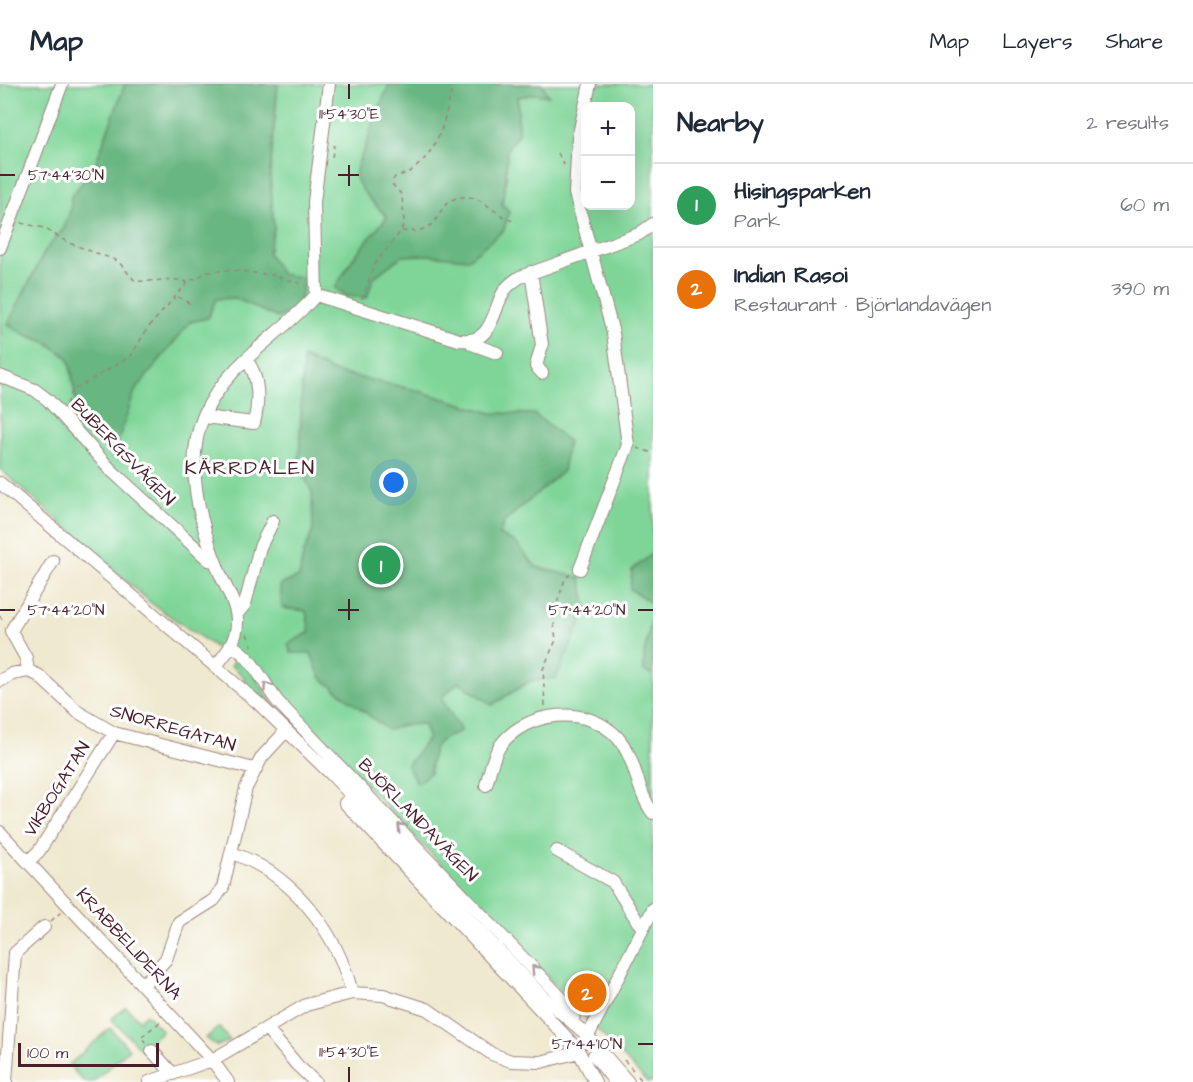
<!DOCTYPE html>
<meta charset="utf-8">
<style>
:root{--surface:#fff;--page:#f6f6f7;--text:#1f2937;--muted:#747a83;--line:#e0e1e3;--accent:#2563eb}
body{margin:0;font-family:"Architects Daughter",sans-serif;background:var(--page);color:var(--text)}
.controls{position:absolute;right:18px;top:18px;display:grid;overflow:hidden;border-radius:12px;box-shadow:0 6px 24px #0002}
.controls button{width:54px;height:54px;display:grid;place-items:center;padding:0;border:0;border-bottom:2px solid var(--line);background:var(--surface);color:var(--text);font:30px sans-serif}
.scale{position:absolute;left:18px;bottom:15px;width:141px;box-sizing:border-box;padding-left:6px;border:3px solid #4a1f2b;border-top:0;font-size:16px;line-height:21px;white-space:nowrap;color:#4a1f2b;-webkit-text-stroke:4px #fff;paint-order:stroke}
.you{position:absolute;left:394px;top:399px;width:21px;height:21px;margin:-15px;border:4px solid #fff;border-radius:50%;background:#1a73e8;box-shadow:0 0 0 9px #1a73e833}
.badge{display:grid;place-items:center;width:39px;height:39px;border-radius:50%;background:var(--accent);color:#fff;font-size:20px;font-weight:700}
.pin{position:absolute;translate:-50% -50%;border:3px solid #fff;box-shadow:0 2px 6px #0006}
.list{margin:0;padding:0;list-style:none}
h2{display:flex;justify-content:space-between;align-items:center;height:78px;margin:0;padding:0 24px;font-size:26px}
h2 small{font-size:20px;font-weight:400;color:var(--muted)}
.list li{display:grid;grid-template-columns:39px 1fr auto;gap:18px;align-items:center;box-sizing:border-box;height:84px;padding:0 24px;border-top:2px solid var(--line)}
.list b{display:block;font-size:22px;white-space:nowrap}
.list p{margin:0;font-size:20px;white-space:nowrap;color:var(--muted)}
.list em{font-size:20px;font-style:normal;color:var(--muted)}
.map{position:relative;flex:none;width:653px;height:998px;overflow:hidden}
header{display:flex;align-items:center;gap:36px;box-sizing:border-box;height:84px;padding:0 30px;background:var(--surface);border-bottom:2px solid var(--line)}
header strong{font-size:28px}
nav{display:flex;gap:33px;margin-inline-start:auto;font-size:21px}
main{display:flex}
aside{flex:1;background:var(--surface)}
.map>svg:first-child{display:block}
.green{fill:#7fd598;stroke:#647a62;stroke-width:1.5;fill-rule:evenodd}
.forest{fill:#67b680;stroke:#586a56;stroke-width:1.5}
.lines{fill:none;stroke-linecap:round;stroke-linejoin:round}
.minor-casing{stroke:#9c847d;stroke-width:14}
.path{stroke:#9c847d;stroke-width:1.5;stroke-dasharray:4.5 4.5;stroke-linecap:butt}
.minor{stroke:#fff;stroke-width:12}
.oneway{stroke:#ae9aa0}
.ticks{fill:none;stroke:#4a1f2b;stroke-width:2}
.labels{text-anchor:middle;dominant-baseline:central;stroke-width:6;stroke-linejoin:round;paint-order:stroke}
.street-label{font-size:18px;fill:#4a1f2b;stroke:#fff}
.neighbourhood-label{font-size:20px;letter-spacing:1.5px;fill:#4a1f2b;stroke:#fff}
.ticks-label{font-size:15px;text-anchor:middle;fill:#4a1f2b;stroke:#fff;stroke-width:6;stroke-linejoin:round;paint-order:stroke}
</style>
<header>
<strong>Map</strong>
<nav><a>Map</a><a>Layers</a><a>Share</a></nav>
</header>
<main>
<div class="map">
<svg width="653" height="998" viewBox="0 0 653 998">
<rect width="100%" height="100%" fill="#fff"/>
<filter id="ink" filterUnits="userSpaceOnUse"><feTurbulence type="fractalNoise" baseFrequency=".0167" numOctaves="2"/><feDisplacementMap in="SourceGraphic" scale="12" xChannelSelector="R" yChannelSelector="G"/><feConvolveMatrix kernelMatrix="1 2 1 2 8 2 1 2 1" color-interpolation-filters="sRGB"/></filter>
<filter id="wash" filterUnits="userSpaceOnUse"><feTurbulence type="fractalNoise" baseFrequency=".008" numOctaves="4" result="noise"/><feDisplacementMap in="SourceGraphic" scale="24" xChannelSelector="R" yChannelSelector="G"/><feGaussianBlur stdDeviation="1.35" result="paint"/><feColorMatrix in="noise" values="0 0 0 0 0 0 0 0 0 0 0 0 0 0 0 0 0 1.4 0 .05"/><feComposite in="paint" operator="in"/></filter>
<g filter="url(#wash)">
<rect width="100%" height="100%" fill="#efe9cf"/>
<!-- green -->
<path class="green" d="M0,0H653V998H647L275,605L254,591L273,620L308,657L243,597L245,594L231,581L234,576L151,519L0,385ZM586,22H630V122H586Z
M126,923L139,936L146,930L162,947L141,965L111,935Z
M219,943L230,957L217,962L206,954Z
M110,944L129,965L93,998H84L69,981Z"/>
<!-- forest -->
<path class="forest" d="M125,0H278L270,90L274,145L268,169L281,190L304,194C300,219 301,223 277,234L235,214L216,215L208,234L190,238L135,307L115,366L93,354L77,322L69,275L48,259L24,250L8,240L45,167L64,144L71,124V112L93,86Z
M390,0H542L549,12L535,10L518,13V50L507,65L506,94L502,120L509,127L504,146L468,175L428,171L402,172L373,194L367,214L347,212L335,204L353,174L387,133C377,122 358,106 356,92C355,80 363,71 366,61C373,40 379,20 390,0Z
M303,273L334,288L412,305L492,329L534,330L568,357L563,387L505,437L499,451L515,458L536,483L581,494L587,526L556,594L530,597L492,621L459,598L441,614L461,647C433,658 433,660 430,689L417,699L407,682L428,654L424,640L404,641L388,646L320,593L311,569H291L288,560L310,548L306,527L282,524L280,501L299,493L303,471L313,446L312,408L299,381Z
M653,469V520L630,505L632,486Z
M653,528V591L644,587V570Z"/>
</g>
<g filter="url(#ink)">
<g class="lines">
<!-- minor casing -->
<g class="minor-casing">
<path id="minor" d="M0,164L62,0
M531,188L542,261L536,282L542,289
M316,211L459,256C492,260 492,230 503,209C506,202 514,197 520,193L639,150L653,140
M316,211L314,118L329,0
M471,256L472,260L497,269
M0,292L35,306L48,316L111,386L209,476L215,477
M204,333L254,339C259,319 260,291 246,276
M0,399L258,619L332,691L544,914L588,952L628,998
M53,477L11,547L26,574L28,587L38,591L78,628L114,649L254,685
M580,485L628,361L613,249L575,109L578,54L590,0
M237,530L245,520L260,463L273,437
M231,561C254,574 262,598 278,618L567,920L574,928L573,939
M215,583C226,570 237,556 237,539C238,522 225,503 219,487C200,440 183,380 204,331C227,279 280,252 316,211
M0,597L12,590L28,587
M486,701C490,688 492,673 500,662C526,626 588,620 618,654C637,676 636,707 653,729
M352,713L345,719L569,956L579,968L595,998
M0,748L212,976L228,998
M557,767L613,798L638,838L644,842
M232,769C292,790 337,847 352,909
M28,778L39,767L114,649
M143,901L166,875L179,838L214,816L223,803L246,704L262,673L286,647
M267,945L297,981L315,998
M587,958L588,952L653,825
M152,967L173,990
M594,971L615,998
M6,998L15,869L44,843
M149,998L212,976L306,921L352,909L383,911L427,925L492,970L511,977L541,978L579,968"/>
</g>
<!-- path -->
<path class="path" d="M558,69L565,83
M332,73L334,61
M21,139L44,144L69,159L118,177L135,197C154,199 169,192 187,198
M402,147C445,150 434,122 454,115C482,104 496,137 517,137
M178,213L193,221
M362,215L374,181L401,147L404,137L402,111L392,100L394,94C399,90 406,91 411,87C441,65 445,34 453,0
M67,320L72,307L131,272L147,245L188,198L208,188L229,186L273,191L305,201
M637,364L653,369
M0,532L4,539
M247,550L252,562
M545,622L543,585L556,556L553,531L565,495L570,490
M51,837L61,828
M146,959L141,953L160,938
M624,976L633,986
M638,992L643,998"/>
<!-- minor -->
<use href="#minor" class="minor"/>
</g>
<!-- one-way arrows -->
<defs><path id="oneway-chevron" d="M-2-3.5L2.5 0L-2 3.5" fill="none" stroke-width="1.6" stroke-linecap="round" stroke-linejoin="round" transform="scale(1.5)"/></defs>
<g class="oneway">
<use href="#oneway-chevron" transform="translate(267 602) rotate(-125)"/>
<use href="#oneway-chevron" transform="translate(401 743) rotate(-134)"/>
<use href="#oneway-chevron" transform="translate(535 885) rotate(-133)"/>
</g>
</g>
<!-- ticks -->
<path class="ticks" d="M349,0V15M349,81V102M0,91H15M338,91H359M349,515V536M0,526H15M338,526H359M638,526H653M638,960H653M349,983V998"/>
<g class="labels">
<!-- street labels -->
<g class="street-label">
<text transform="translate(123 368) rotate(46)">BUBERGSVÄGEN</text>
<text transform="translate(173 644) rotate(16)">SNORREGATAN</text>
<text transform="translate(57 705) rotate(-58)">VIKBOGATAN</text>
<text transform="translate(418 736) rotate(46)">BJÖRLANDAVÄGEN</text>
<text transform="translate(129 860) rotate(47)">KRABBELIDERNA</text>
</g>
<!-- neighbourhood labels -->
<g class="neighbourhood-label">
<text x="250" y="384">KÄRRDALEN</text>
</g>
</g>
<g class="ticks-label">
<text x="349" y="35">11°54'30"E</text>
<text x="66" y="96">57°44'30"N</text>
<text x="66" y="531">57°44'20"N</text>
<text x="587" y="531">57°44'20"N</text>
<text x="587" y="965">57°44'10"N</text>
<text x="349" y="973">11°54'30"E</text>
</g>
</svg>
<div class="controls">
<button>+</button>
<button>−</button>
</div>
<div class="scale">100 m</div>
<div class="you"></div>
<div class="pin badge" style="left:381px;top:481px;background:#2e9e5b">1</div>
<div class="pin badge" style="left:587px;top:909px;background:#e8710a">2</div>
</div>
<aside>
<h2>Nearby<small>2 results</small></h2>
<ul class="list">
<li><span class="badge" style="background:#2e9e5b">1</span><div><b>Hisingsparken</b><p>Park</p></div><em>60 m</em></li>
<li><span class="badge" style="background:#e8710a">2</span><div><b>Indian Rasoi</b><p>Restaurant · Björlandavägen</p></div><em>390 m</em></li>
</ul>
</aside>
</main>
